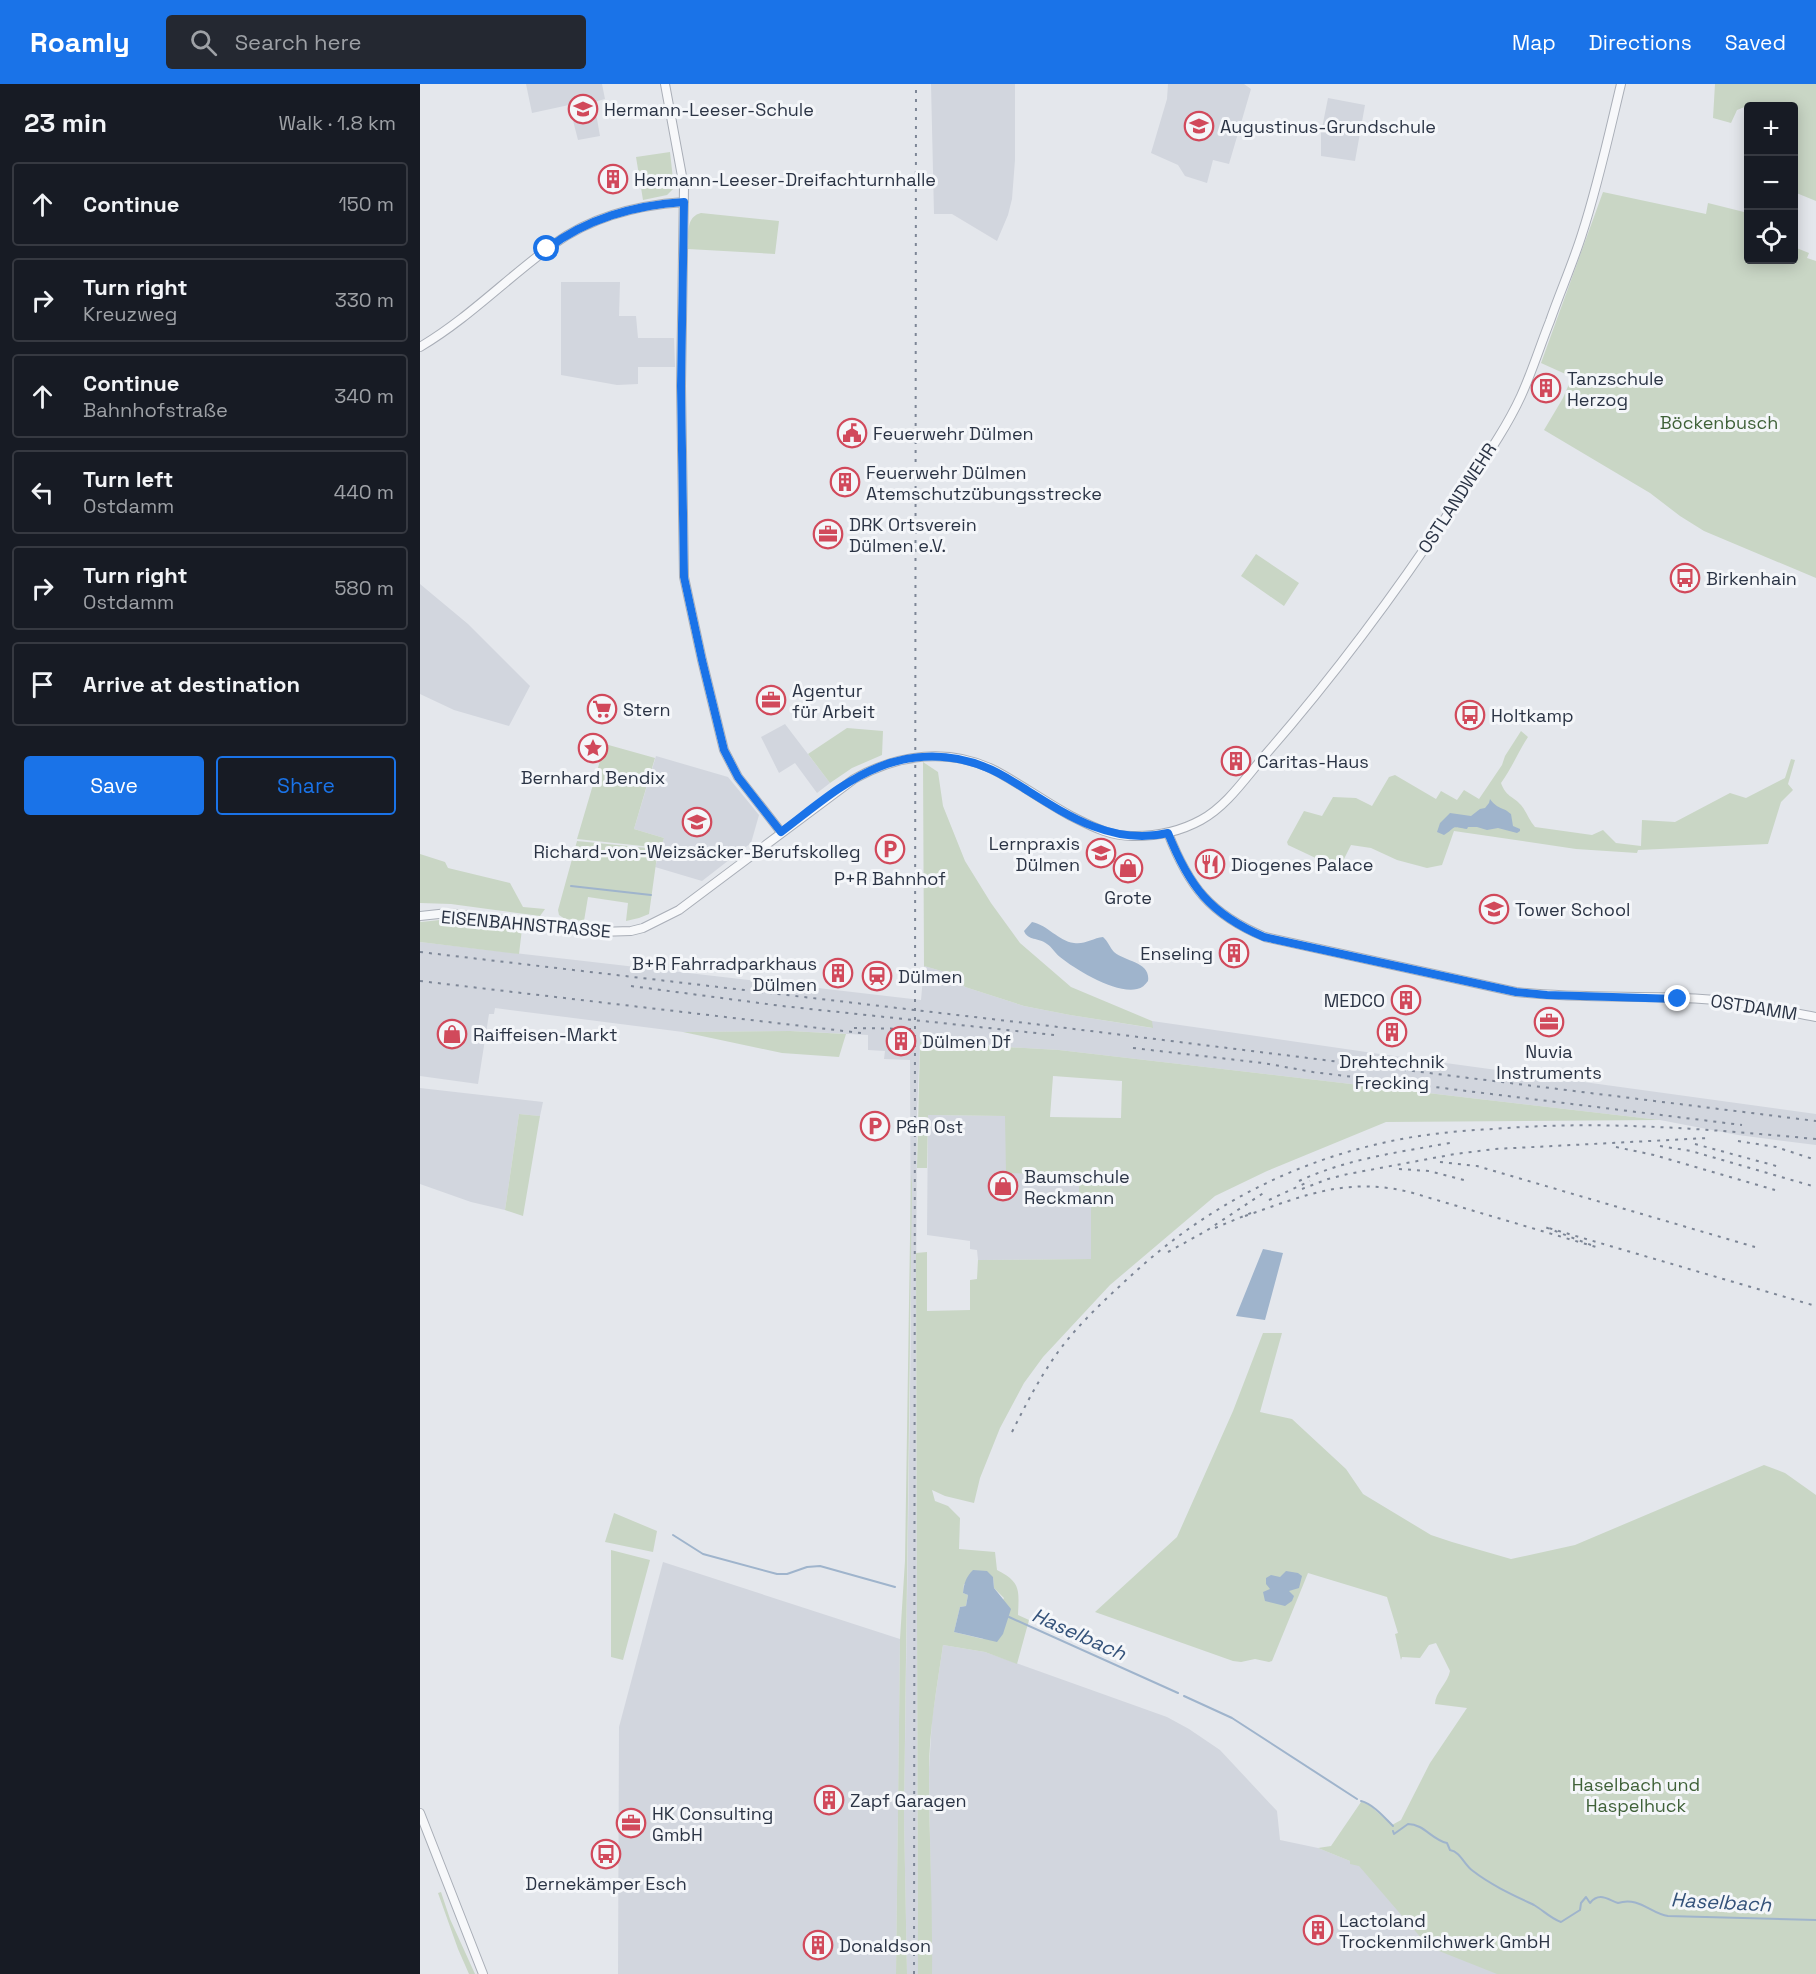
<!DOCTYPE html>
<meta charset="utf-8">
<style>
:root{--surface:#171b24;--page:#242831;--text:#f1f3f6;--muted:#9ea1a6;--line:#363941;--accent:#1a73e8}
body{margin:0;font-family:"Space Grotesk",sans-serif;background:var(--page);color:var(--text)}
.controls{position:absolute;right:18px;top:18px;display:grid;overflow:hidden;border-radius:6px;box-shadow:0 3px 15px #0003}
.controls button{width:54px;height:54px;display:grid;place-items:center;padding:0;border:0;border-bottom:2px solid var(--line);background:var(--surface);color:var(--text);font:30px sans-serif}
.stop{position:absolute;width:18px;height:18px;margin:-14px;border:4px solid #1a73e8;border-radius:50%;background:#fff}
.stop.end{background:#1a73e8;border-color:#fff;box-shadow:0 2px 6px #0008}
.list{margin:0;padding:0;list-style:none}
h2{display:flex;justify-content:space-between;align-items:center;height:78px;margin:0;padding:0 24px;font-size:26px}
h2 small{font-size:20px;font-weight:400;color:var(--muted)}
.list li{display:grid;grid-template-columns:39px 1fr auto;gap:18px;align-items:center;box-sizing:border-box;height:84px;margin:0 12px 12px;padding:0 12px;border:2px solid var(--line);border-radius:6px}
.list b{display:block;font-size:22px;white-space:nowrap}
.list p{margin:0;font-size:20px;white-space:nowrap;color:var(--muted)}
.list em{font-size:20px;font-style:normal;color:var(--muted)}
.actions{display:flex;gap:12px;padding:18px 24px}
.actions a{flex:1;padding:14px 0;border:2px solid var(--accent);border-radius:6px;text-align:center;font-size:21px;color:var(--accent)}
.actions .main{background:var(--accent);color:#fff}
.icon{flex:none;width:33px;height:33px;fill:none;stroke:currentColor;stroke-width:2;stroke-linecap:round;stroke-linejoin:round}
.map{position:relative;flex:none;width:1396px;height:1890px;overflow:hidden}
header{display:flex;align-items:center;gap:36px;box-sizing:border-box;height:84px;padding:0 30px;background:var(--accent);color:#fff}
header strong{font-size:28px}
nav{display:flex;gap:33px;margin-inline-start:auto;font-size:21px}
.search{width:420px;height:54px;background:var(--page);display:flex;align-items:center;gap:15px;box-sizing:border-box;padding:0 21px;border-radius:6px;color:var(--muted);font-size:22px}
main{display:flex}
aside{flex:1;background:var(--surface)}
.map>svg:first-child{display:block}
.built{fill:#d2d6de}
.green{fill:#c9d6c5;fill-rule:evenodd}
.water{fill:#9fb4cc}
.lines{fill:none;stroke-linecap:round;stroke-linejoin:round}
.stream{stroke:#9fb4cc;stroke-width:2}
.tertiary-casing{stroke:#a9aeb7;stroke-width:10}
.tertiary{stroke:#f7f8fa;stroke-width:8}
.rail{stroke:#7d8696;stroke-width:2;stroke-dasharray:3 6;stroke-linecap:butt}
.route{stroke:#1a73e8;stroke-width:8}
.labels{text-anchor:middle;dominant-baseline:central;stroke-width:6;stroke-linejoin:round;paint-order:stroke}
.poi-label{font-size:18px;fill:#2b3445;stroke:#f4f6f9;text-anchor:start}
.park-label{font-size:18px;fill:#3f6138;stroke:#f4f6f9}
.street-label{font-size:18px;fill:#2b3445;stroke:#f4f6f9}
.water-label{font-size:20px;font-style:italic;fill:#34527a;stroke:#f4f6f9}
</style>
<header>
<strong>Roamly</strong>
<div class="search"><svg class="icon" aria-label="search" viewBox="0 0 24 24"><circle cx="10" cy="10" r="6"/><path d="M15 15l6 6"/></svg>Search here</div>
<nav><a>Map</a><a>Directions</a><a>Saved</a></nav>
</header>
<main>
<aside>
<h2>23 min<small>Walk · 1.8 km</small></h2>
<ul class="list">
<li><svg class="icon" aria-label="ahead" viewBox="0 0 24 24"><path d="M12 20V5M6 11l6-6 6 6"/></svg><div><b>Continue</b></div><em>150 m</em></li>
<li><svg class="icon" aria-label="right" viewBox="0 0 24 24"><path d="M7 20v-9h11M14 6l5 5-5 5"/></svg><div><b>Turn right</b><p>Kreuzweg</p></div><em>330 m</em></li>
<li><svg class="icon" aria-label="ahead" viewBox="0 0 24 24"><path d="M12 20V5M6 11l6-6 6 6"/></svg><div><b>Continue</b><p>Bahnhofstraße</p></div><em>340 m</em></li>
<li><svg class="icon" aria-label="left" viewBox="0 0 24 24"><path d="M17 20v-9H6M10 6l-5 5 5 5"/></svg><div><b>Turn left</b><p>Ostdamm</p></div><em>440 m</em></li>
<li><svg class="icon" aria-label="right" viewBox="0 0 24 24"><path d="M7 20v-9h11M14 6l5 5-5 5"/></svg><div><b>Turn right</b><p>Ostdamm</p></div><em>580 m</em></li>
<li><svg class="icon" aria-label="arrive" viewBox="0 0 24 24"><path d="M6 21V4h12l-3 4 3 4H6"/></svg><div><b>Arrive at destination</b></div></li>
</ul>
<div class="actions"><a class="main">Save</a><a>Share</a></div>
</aside>
<div class="map">
<svg width="1396" height="1890" viewBox="0 0 1396 1890">
<rect width="100%" height="100%" fill="#e4e7ec"/>
<!-- built -->
<path class="built" d="M106,0H182L185,15L174,18L180,52L158,56L149,21L112,29Z
M511,0H595V76L592,115L588,131L577,157L532,130H514Z
M748,0H824L831,5L809,80L793,76L787,99L765,92L758,81L731,69L747,15Z
M908,14L945,21L935,77L901,72V49Z
M141,198H200L199,232H216L218,254H254L255,283H218V300L197,301L141,291Z
M0,500L48,540L110,602L89,642L34,626L0,610Z
M365,640L410,699L397,709L375,679L359,689L341,653Z
M236,672L308,693L339,731L331,759L282,797L235,783L244,754L214,745Z
M0,858L501,916L504,882L532,890L545,903L604,922L650,931L732,944V937L960,970L1396,1030V1061L1318,1051L1240,1036L639,966L500,958L497,1030L496,1228L498,1869V1890H487L484,1733L491,1237L490,976L464,975L465,967L448,966V951L370,947L263,948L75,924L74,930H69L58,1000L0,992Z
M0,1004L123,1018L120,1032L99,1030L85,1126L51,1118L0,1100Z
M508,1031L586,1032L659,1091L671,1115V1175L558,1176L557,1166L550,1165V1157L507,1151Z
M243,1478L480,1555L476,1890H198L199,1643Z
M523,1561L565,1568L747,1633L769,1645L800,1666L857,1727L860,1756L898,1764L940,1781L1079,1890H512L509,1687L512,1635Z"/>
<!-- green -->
<path class="green" d="M1295,0H1396V117L1374,108V67L1378,47L1374,36V22H1327L1317,26L1311,39L1293,34Z
M250,68L254,104L247,111L223,116L216,73Z
M1183,108L1286,130L1288,119L1328,129V176H1374V163L1389,169L1387,174L1396,177V494L1284,447L1260,432L1230,409L1124,346L1143,314L1152,293L1121,279Z
M281,129L359,137L355,170L268,165C269,151 265,133 281,129Z
M836,470L879,499L864,522L821,492Z
M427,644L463,647L462,671L432,684L410,699L388,670Z
M1101,647L1108,653C1098,668 1092,684 1081,699C1086,713 1093,712 1101,721C1106,727 1109,736 1115,743L1172,751L1183,746L1196,759L1221,762L1222,736L1255,738L1310,709L1326,714L1365,694L1371,675L1375,676L1368,700L1373,706L1361,718L1348,760L1218,766L1217,769L1156,765L1034,747L1022,781L1007,784L977,776L951,764L931,761L919,785L868,761L867,758L884,727L902,732L913,713L936,714L952,722L969,693L975,691L1016,715L1021,707L1037,716L1044,706L1059,715L1082,681L1085,672Z
M185,660L235,674L214,745L244,754L241,764L157,755Z
M503,678L518,688L523,722L545,777L571,819L600,859L651,903L732,937L733,944L650,931L604,922L545,903L532,890L504,882Z
M157,757L238,765L229,830L219,834L206,837L208,819L168,813L164,837L145,835L139,831L138,826Z
M0,770L25,778L28,784L90,799L103,823L125,825L120,832L31,820L0,819Z
M29,835L102,845L99,870L0,858V837L1,838Z
M370,947L426,950L419,973L362,969L263,948Z
M500,958L639,966L1240,1036L966,1038L847,1087L795,1112L690,1201L623,1273L604,1299L580,1344L560,1394L554,1419L525,1412L512,1406L515,1417L528,1422L540,1434L539,1465L575,1468L577,1486C601,1498 599,1506 598,1531L609,1536L597,1580L565,1568L523,1561C517,1603 509,1646 509,1688C509,1756 513,1823 512,1890H498L496,1169L507,1168V1227L550,1226V1196L557,1195L558,1176L671,1175V1115L659,1114V1091L586,1089L585,1032L508,1031L507,1084H497ZM633,992L702,997L701,1034L630,1033ZM573,1493L574,1504L584,1514L563,1555L534,1548L540,1523L546,1522L548,1511L543,1509L544,1500Z
M99,1030L120,1032L103,1132L85,1126Z
M491,1091L492,1100L484,1733L487,1890H476L480,1555L485,1477Z
M843,1249H862L840,1328L872,1335L926,1385L943,1410L1011,1451L1032,1458L1091,1475L1155,1461L1344,1381L1365,1389L1396,1411V1890H1077L1009,1863L939,1782L930,1780V1777L898,1764L911,1762L941,1718L947,1719L972,1741L981,1736L1010,1679L1047,1624L1015,1620C1015,1608 1028,1599 1030,1587L1016,1559L1009,1561L1000,1574L982,1573L981,1576L975,1550L978,1549L967,1513L888,1489L852,1577L849,1578L835,1575L821,1578L813,1577L675,1528L757,1453L813,1327Z
M194,1429L237,1447L233,1468L185,1458Z
M191,1466L230,1476L203,1576L191,1573Z
M21,1808L30,1835L55,1890H49L38,1865L18,1809Z"/>
<!-- water -->
<path class="water" d="M1070,715C1078,726 1082,722 1091,730L1093,742L1100,745V747L1097,749L1078,744L1067,746L1057,743H1048L1047,745C1029,742 1038,742 1024,751L1017,748L1020,739L1030,729L1051,732L1060,725L1065,724L1069,719Z
M612,838C628,841 638,857 654,859C664,861 673,854 683,853C688,857 690,864 694,868C706,878 731,878 728,897C725,901 722,904 717,905C696,910 656,886 640,873C635,869 632,863 627,860C618,853 608,857 604,847Z
M843,1165L863,1169L845,1236L816,1232Z
M553,1486L567,1487L573,1493L574,1504L591,1525L583,1550L577,1558L534,1548L540,1523L546,1522L548,1511L543,1509C544,1499 546,1493 553,1486Z
M866,1487L878,1489L882,1492L879,1504L869,1507L874,1512L872,1517L865,1522L845,1517L843,1508L850,1505L846,1500V1494L851,1491L860,1493Z"/>
<g class="lines">
<!-- stream -->
<path class="stream" d="M151,802L231,811
M253,1451L283,1470L357,1490H367L387,1483L400,1482L475,1503
M589,1533L758,1609
M764,1612L812,1634L937,1715
M941,1717C953,1720 964,1733 973,1742
M973,1747L974,1750L988,1740C1004,1740 1012,1756 1027,1759L1030,1766C1041,1768 1044,1781 1053,1787C1071,1801 1093,1811 1114,1821C1123,1826 1130,1834 1141,1838L1160,1826L1161,1819L1166,1813L1170,1819C1179,1808 1187,1815 1198,1819C1219,1812 1231,1830 1248,1832L1396,1836"/>
<!-- tertiary casing -->
<g class="tertiary-casing">
<path id="tertiary" d="M245,0L264,103L261,302L264,493L282,576L304,666L318,693L361,748
M0,263C49,234 88,193 134,160C171,133 219,121 264,118
M748,749C769,803 790,830 845,853L1096,908C1158,915 1220,911 1282,915C1320,917 1358,926 1396,933
M0,832L28,829L178,848L211,847L223,844L259,826L434,695C478,670 530,663 576,687C602,701 625,718 651,732C671,742 691,753 715,752C737,752 761,747 781,736C807,722 826,693 846,670C915,591 978,506 1036,418C1058,384 1084,349 1101,312C1112,288 1120,262 1130,237C1140,208 1153,179 1162,150C1178,101 1189,50 1201,0
M0,1729L63,1890"/>
</g>
<!-- tertiary -->
<use href="#tertiary" class="tertiary"/>
<!-- rail -->
<path class="rail" d="M0,868L614,940L1396,1037
M0,897L441,949
M211,902L362,922L634,951
M434,944L493,945
M713,964L843,979L893,988L1322,1041
M1318,1057L1356,1063L1396,1076
M1275,1060L1360,1083
M1240,1062L1271,1067L1396,1103
M1196,1063L1234,1071L1355,1106
M1020,1078L1057,1082L1335,1163
M979,1085L1009,1087L1044,1096
M879,1097C929,1074 981,1068 1035,1058
M882,1105L908,1095L928,1090L1035,1070L1075,1065L1288,1054
M849,1116L890,1097
M825,1132C885,1111 929,1092 993,1109L1176,1163L1125,1143L1396,1222
M795,1144L831,1129
M748,1168L786,1147L845,1108
M592,1348C606,1320 620,1293 638,1268C660,1238 688,1213 715,1188C784,1125 867,1081 958,1060C995,1051 1034,1047 1073,1045C1181,1036 1288,1045 1396,1055
M494,1890L496,0"/>
</g>
<g class="lines">
<!-- route -->
<path class="route" d="M127,165C165,135 215,121 264,118L261,302L264,493L282,576L304,666L318,693L361,748C392,725 423,697 459,683C493,669 531,669 565,683C579,688 592,697 605,705C648,732 694,762 748,749C769,802 790,830 844,853L1096,908L1127,911L1258,915"/>
</g>
<!-- icons -->
<defs>
<g id="school-ring" transform="scale(1.5)"><circle r="9.5" fill="#f4f6f9" stroke="#d1495b" stroke-width="1.5"/><path d="M0-5L7-2L0 1L-7-2ZM-4 1L0 2.5L4 1V4Q0 6-4 4Z" fill="#d1495b"/></g>
<g id="building-ring" transform="scale(1.5)"><circle r="9.5" fill="#f4f6f9" stroke="#d1495b" stroke-width="1.5"/><path d="M-4-6H4V6H1V3H-1V6H-4ZM-2.5-4.3h1.7v1.8h-1.7ZM.8-4.3h1.7v1.8H.8ZM-2.5-1h1.7V.8h-1.7ZM.8-1h1.7V.8H.8Z" fill="#d1495b"/></g>
<g id="civic-ring" transform="scale(1.5)"><circle r="9.5" fill="#f4f6f9" stroke="#d1495b" stroke-width="1.5"/><path d="M-.6-6.5H3V-4.5H.6V-3L4-1V1h2V6H-6V1h2V-1L-.6-3ZM-1.2 2.5V6h2.4V2.5Z" fill="#d1495b"/></g>
<g id="office-ring" transform="scale(1.5)"><circle r="9.5" fill="#f4f6f9" stroke="#d1495b" stroke-width="1.5"/><path d="M-6-3h4V-5.5h4V-3h4V5H-6ZM-1-4.5V-3h2v-1.5ZM-6 0V1H6V0Z" fill="#d1495b"/></g>
<g id="bus-ring" transform="scale(1.5)"><circle r="9.5" fill="#f4f6f9" stroke="#d1495b" stroke-width="1.5"/><path d="M-5-6H5V4H4V6H2V4H-2V6H-4V4H-5ZM-3.5-4V0h7V-4ZM-3.5 1.2v1.5H-2V1.2ZM2 1.2v1.5H3.5V1.2Z" fill="#d1495b"/></g>
<g id="supermarket-ring" transform="scale(1.5)"><circle r="9.5" fill="#f4f6f9" stroke="#d1495b" stroke-width="1.5"/><path d="M-6-5.5h2.5l.6 2H6L4.5 2H-2.5L-4.4-4H-6ZM-1.5 3.2a1.3 1.3 0 1 0 .1 0ZM3 3.2a1.3 1.3 0 1 0 .1 0Z" fill="#d1495b"/></g>
<g id="sight-ring" transform="scale(1.5)"><circle r="9.5" fill="#f4f6f9" stroke="#d1495b" stroke-width="1.5"/><path d="M0-6L1.8-2.2L6-1.7L2.9 1.2L3.7 5.4L0 3.3L-3.7 5.4L-2.9 1.2L-6-1.7L-1.8-2.2Z" fill="#d1495b"/></g>
<g id="parking-ring" transform="scale(1.5)"><circle r="9.5" fill="#f4f6f9" stroke="#d1495b" stroke-width="1.5"/><path d="M-3.5-5.5H1a3.5 3.5 0 0 1 0 7H-1V5.5H-3.5ZM-1-3.4V-.6H.8a1.4 1.4 0 0 0 0-2.8Z" fill="#d1495b"/></g>
<g id="restaurant-ring" transform="scale(1.5)"><circle r="9.5" fill="#f4f6f9" stroke="#d1495b" stroke-width="1.5"/><path d="M-5-6h1v4h1v-4h1v4h1v-4h1v5L-1.5 .5V6h-2V.5L-5-1ZM5-6V6H3V1.5H1.5Q1.5-4 5-6Z" fill="#d1495b"/></g>
<g id="shop-ring" transform="scale(1.5)"><circle r="9.5" fill="#f4f6f9" stroke="#d1495b" stroke-width="1.5"/><path d="M-5-2.5h2.3a2.7 3.5 0 0 1 5.4 0H5L5.5 6h-11ZM-1.5-2.5h3a1.5 2.3 0 0 0-3 0Z" fill="#d1495b"/></g>
<g id="station-ring" transform="scale(1.5)"><circle r="9.5" fill="#f4f6f9" stroke="#d1495b" stroke-width="1.5"/><path d="M-3-6H3Q5-6 5-4V2Q5 4 3 4L4.5 6H3L1.5 4h-3L-3 6H-4.5L-3 4Q-5 4-5 2V-4Q-5-6-3-6ZM-3.5-4v3h7v-3ZM-3.5 1v1.5H-2V1ZM2 1v1.5H3.5V1Z" fill="#d1495b"/></g>
</defs>
<g fill-rule="evenodd">
<use href="#school-ring" x="163" y="25"/>
<use href="#school-ring" x="779" y="42"/>
<use href="#building-ring" x="193" y="95"/>
<use href="#building-ring" x="1126" y="304"/>
<use href="#civic-ring" x="432" y="349"/>
<use href="#building-ring" x="425" y="398"/>
<use href="#office-ring" x="408" y="450"/>
<use href="#bus-ring" x="1265" y="494"/>
<use href="#office-ring" x="351" y="616"/>
<use href="#supermarket-ring" x="182" y="625"/>
<use href="#bus-ring" x="1050" y="631"/>
<use href="#sight-ring" x="173" y="664"/>
<use href="#building-ring" x="816" y="677"/>
<use href="#school-ring" x="277" y="738"/>
<use href="#parking-ring" x="470" y="765"/>
<use href="#school-ring" x="681" y="769"/>
<use href="#restaurant-ring" x="790" y="780"/>
<use href="#shop-ring" x="708" y="784"/>
<use href="#school-ring" x="1074" y="825"/>
<use href="#building-ring" x="814" y="869"/>
<use href="#building-ring" x="418" y="889"/>
<use href="#station-ring" x="457" y="892"/>
<use href="#building-ring" x="986" y="916"/>
<use href="#office-ring" x="1129" y="938"/>
<use href="#building-ring" x="972" y="948"/>
<use href="#shop-ring" x="32" y="950"/>
<use href="#building-ring" x="481" y="957"/>
<use href="#parking-ring" x="455" y="1042"/>
<use href="#shop-ring" x="583" y="1102"/>
<use href="#building-ring" x="409" y="1716"/>
<use href="#office-ring" x="211" y="1739"/>
<use href="#bus-ring" x="186" y="1770"/>
<use href="#building-ring" x="898" y="1846"/>
<use href="#building-ring" x="398" y="1861"/>
</g>
<g class="labels">
<!-- poi labels -->
<g class="poi-label">
<text x="184" y="25">Hermann-Leeser-Schule</text>
<text x="800" y="42">Augustinus-Grundschule</text>
<text x="214" y="95">Hermann-Leeser-Dreifachturnhalle</text>
<text x="1147" y="294">Tanzschule<tspan x="1147" dy="21">Herzog</tspan></text>
<text x="453" y="349">Feuerwehr Dülmen</text>
<text x="446" y="388">Feuerwehr Dülmen<tspan x="446" dy="21">Atemschutzübungsstrecke</tspan></text>
<text x="429" y="440">DRK Ortsverein<tspan x="429" dy="21">Dülmen e.V.</tspan></text>
<text x="1286" y="494">Birkenhain</text>
<text x="372" y="606">Agentur<tspan x="372" dy="21">für Arbeit</tspan></text>
<text x="203" y="625">Stern</text>
<text x="1071" y="631">Holtkamp</text>
<text x="837" y="677">Caritas-Haus</text>
<text x="173" y="693" text-anchor="middle">Bernhard Bendix</text>
<text x="660" y="759" text-anchor="end">Lernpraxis<tspan x="660" dy="21">Dülmen</tspan></text>
<text x="277" y="767" text-anchor="middle">Richard-von-Weizsäcker-Berufskolleg</text>
<text x="811" y="780">Diogenes Palace</text>
<text x="470" y="794" text-anchor="middle">P+R Bahnhof</text>
<text x="708" y="813" text-anchor="middle">Grote</text>
<text x="1095" y="825">Tower School</text>
<text x="793" y="869" text-anchor="end">Enseling</text>
<text x="397" y="879" text-anchor="end">B+R Fahrradparkhaus<tspan x="397" dy="21">Dülmen</tspan></text>
<text x="478" y="892">Dülmen</text>
<text x="965" y="916" text-anchor="end">MEDCO</text>
<text x="53" y="950">Raiffeisen-Markt</text>
<text x="502" y="957">Dülmen Df</text>
<text x="1129" y="967" text-anchor="middle">Nuvia<tspan x="1129" dy="21">Instruments</tspan></text>
<text x="972" y="977" text-anchor="middle">Drehtechnik<tspan x="972" dy="21">Frecking</tspan></text>
<text x="476" y="1042">P&amp;R Ost</text>
<text x="604" y="1092">Baumschule<tspan x="604" dy="21">Reckmann</tspan></text>
<text x="430" y="1716">Zapf Garagen</text>
<text x="232" y="1729">HK Consulting<tspan x="232" dy="21">GmbH</tspan></text>
<text x="186" y="1799" text-anchor="middle">Dernekämper Esch</text>
<text x="919" y="1836">Lactoland<tspan x="919" dy="21">Trockenmilchwerk GmbH</tspan></text>
<text x="419" y="1861">Donaldson</text>
</g>
<!-- park labels -->
<g class="park-label">
<text x="1299" y="338">Böckenbusch</text>
<text x="1216" y="1700">Haselbach und<tspan x="1216" dy="21">Haspelhuck</tspan></text>
</g>
<!-- street labels -->
<g class="street-label">
<text transform="translate(1037 414) rotate(-57)">OSTLANDWEHR</text>
<text transform="translate(106 840) rotate(5)">EISENBAHNSTRASSE</text>
<text transform="translate(1334 923) rotate(9)">OSTDAMM</text>
</g>
<!-- water labels -->
<g class="water-label">
<text transform="translate(659 1550) rotate(24)">Haselbach</text>
<text transform="translate(1301 1818) rotate(3)">Haselbach</text>
</g>
</g>
</svg>
<div class="controls">
<button>+</button>
<button>−</button>
<button><svg class="icon" aria-label="locate" viewBox="0 0 24 24"><circle cx="12" cy="12" r="6"/><path d="M12 2v4M12 18v4M2 12h4M18 12h4"/></svg></button>
</div>
<div class="stop" style="left:127px;top:165px"></div>
<div class="stop end" style="left:1258px;top:915px"></div>
</div>
</main>
